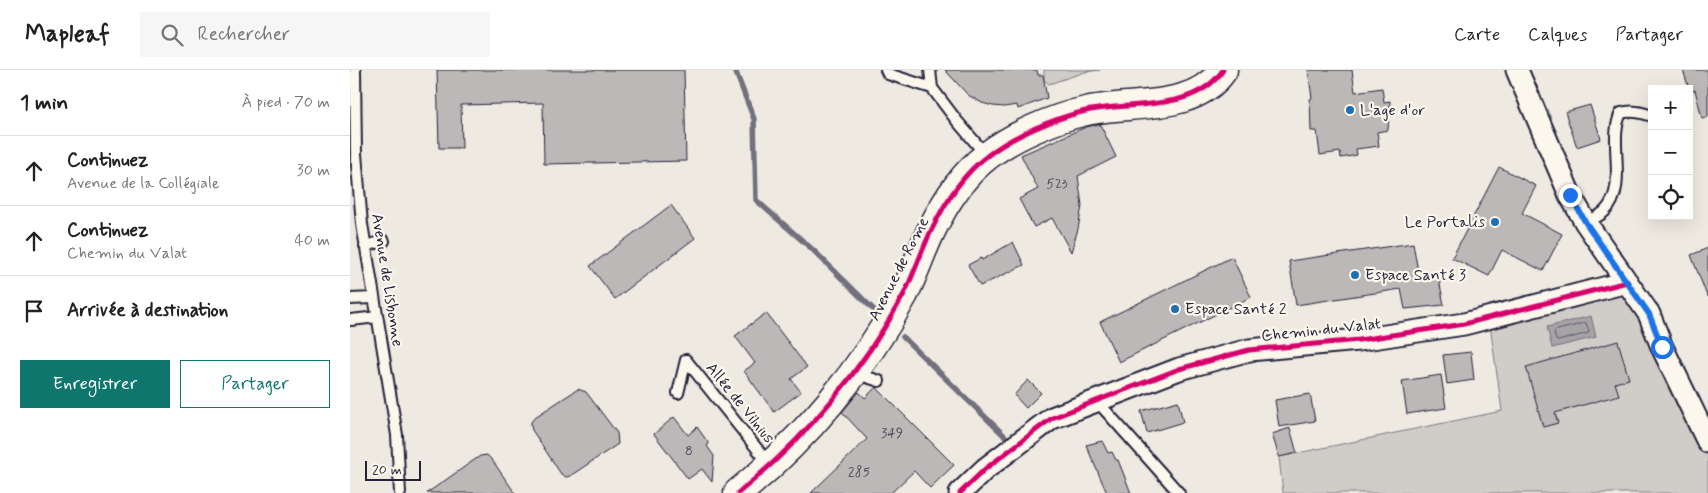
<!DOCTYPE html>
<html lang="fr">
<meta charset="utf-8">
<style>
:root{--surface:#fff;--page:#f6f6f6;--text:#222;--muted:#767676;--line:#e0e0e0;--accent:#0f766e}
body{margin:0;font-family:Mynerve,sans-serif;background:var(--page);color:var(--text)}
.controls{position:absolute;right:15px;top:15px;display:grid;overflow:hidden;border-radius:0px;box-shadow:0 5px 20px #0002}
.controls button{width:45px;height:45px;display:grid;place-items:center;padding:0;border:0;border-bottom:1px solid var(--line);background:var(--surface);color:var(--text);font:25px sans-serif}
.scale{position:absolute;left:15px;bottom:12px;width:56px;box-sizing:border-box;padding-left:5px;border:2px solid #22223b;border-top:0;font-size:14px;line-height:18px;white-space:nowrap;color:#22223b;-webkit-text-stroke:4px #fbf7ec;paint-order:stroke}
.stop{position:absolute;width:15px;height:15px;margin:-11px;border:4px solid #1a73e8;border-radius:50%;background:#fff}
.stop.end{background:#1a73e8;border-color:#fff;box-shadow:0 1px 5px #0008}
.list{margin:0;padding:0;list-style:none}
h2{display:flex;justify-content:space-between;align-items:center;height:65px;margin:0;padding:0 20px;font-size:21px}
h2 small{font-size:16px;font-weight:400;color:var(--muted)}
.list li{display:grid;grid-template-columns:32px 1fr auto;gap:15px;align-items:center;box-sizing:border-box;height:70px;padding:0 20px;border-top:1px solid var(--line)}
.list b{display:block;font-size:19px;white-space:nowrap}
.list p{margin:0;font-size:16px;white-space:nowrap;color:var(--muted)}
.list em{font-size:16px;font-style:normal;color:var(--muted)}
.actions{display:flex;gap:10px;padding:15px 20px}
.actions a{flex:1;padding:11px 0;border:1px solid var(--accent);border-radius:0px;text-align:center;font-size:18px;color:var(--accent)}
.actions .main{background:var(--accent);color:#fff}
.icon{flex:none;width:28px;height:28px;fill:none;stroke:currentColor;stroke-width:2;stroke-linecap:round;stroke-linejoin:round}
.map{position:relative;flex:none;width:1358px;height:423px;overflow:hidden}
header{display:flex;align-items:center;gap:30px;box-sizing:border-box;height:70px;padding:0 25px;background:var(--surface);border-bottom:1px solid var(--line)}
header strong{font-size:24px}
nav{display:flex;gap:28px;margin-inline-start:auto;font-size:18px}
.search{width:350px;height:45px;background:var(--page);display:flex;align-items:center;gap:12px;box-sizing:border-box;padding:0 18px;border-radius:0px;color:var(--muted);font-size:19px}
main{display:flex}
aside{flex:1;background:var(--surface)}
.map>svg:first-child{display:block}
.green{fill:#d0cdc9;stroke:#797882}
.water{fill:#a6a3a7;stroke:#716f7c}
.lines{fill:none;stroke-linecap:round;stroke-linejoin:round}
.shore{stroke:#575666;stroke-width:1}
.stream{stroke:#716f7c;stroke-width:5.5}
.building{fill:#bcb8b8;stroke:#22223b}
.lane-casing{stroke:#22223b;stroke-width:14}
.street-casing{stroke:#22223b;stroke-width:25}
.secondary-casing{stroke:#22223b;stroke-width:31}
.lane{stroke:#fbf7ec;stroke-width:10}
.street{stroke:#fbf7ec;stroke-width:21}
.secondary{stroke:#fbf7ec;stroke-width:28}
.cycleway-casing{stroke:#fbf7ec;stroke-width:8}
.cycleway{stroke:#d6006c;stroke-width:5}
.route{stroke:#1a73e8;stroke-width:6}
.poi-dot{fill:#1f6fb2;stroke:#fbf7ec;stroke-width:2}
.labels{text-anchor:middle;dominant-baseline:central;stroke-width:4.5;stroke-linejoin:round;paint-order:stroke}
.number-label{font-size:14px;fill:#48485a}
.poi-label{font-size:16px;fill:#22223b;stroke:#fbf7ec;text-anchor:start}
.street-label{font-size:16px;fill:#22223b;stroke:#fbf7ec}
</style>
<header>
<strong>Mapleaf</strong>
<div class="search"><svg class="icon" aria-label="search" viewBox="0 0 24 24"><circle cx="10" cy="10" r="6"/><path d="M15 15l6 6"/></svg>Rechercher</div>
<nav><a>Carte</a><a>Calques</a><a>Partager</a></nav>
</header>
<main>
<aside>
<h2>1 min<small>À pied · 70 m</small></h2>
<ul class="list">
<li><svg class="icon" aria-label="ahead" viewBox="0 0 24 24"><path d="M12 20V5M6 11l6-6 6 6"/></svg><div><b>Continuez</b><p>Avenue de la Collégiale</p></div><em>30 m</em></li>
<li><svg class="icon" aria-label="ahead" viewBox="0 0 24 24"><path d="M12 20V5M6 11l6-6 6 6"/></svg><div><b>Continuez</b><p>Chemin du Valat</p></div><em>40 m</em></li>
<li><svg class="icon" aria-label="arrive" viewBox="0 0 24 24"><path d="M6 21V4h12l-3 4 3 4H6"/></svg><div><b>Arrivée à destination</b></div></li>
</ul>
<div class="actions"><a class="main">Enregistrer</a><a>Partager</a></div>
</aside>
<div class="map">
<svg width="1358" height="423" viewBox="0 0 1358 423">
<rect width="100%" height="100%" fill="#eeeae2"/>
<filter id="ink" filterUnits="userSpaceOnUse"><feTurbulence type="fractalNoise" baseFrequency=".02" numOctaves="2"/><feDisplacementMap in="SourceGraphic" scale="10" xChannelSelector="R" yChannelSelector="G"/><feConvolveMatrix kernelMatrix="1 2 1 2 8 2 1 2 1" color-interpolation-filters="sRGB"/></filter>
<g filter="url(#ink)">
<!-- green -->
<path class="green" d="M694,0H750L735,2L699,14L694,10Z
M1283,221L1358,368V423H933L929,387L1152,341L1139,248Z"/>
<!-- water -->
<path class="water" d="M1241,246L1246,267L1202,278L1197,257Z"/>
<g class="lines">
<!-- shore -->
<path class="shore" d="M1236,253L1239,261L1238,263L1208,271L1206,270L1204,263L1205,261Z"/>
<!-- stream -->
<path class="stream" d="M385,0L404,49L406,130L462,179L524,240
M553,267L662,373"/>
</g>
<!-- building -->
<path class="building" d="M87,0H334L336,91L194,94L193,33L111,35L112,78H89Z
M595,0H687L688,5H693L697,28L668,39L667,35L654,37L643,36L632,33L618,25Z
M958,0H1002L1005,22L1032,18L1034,32L1040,31L1038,60L1027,62L1029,76L1006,79L1007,85L991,88L990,82L970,85L967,61H961L960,29L962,28Z
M1333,0H1358V47L1352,48L1345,20L1340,22Z
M1240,35L1251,69L1227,77L1215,42Z
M750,54L766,87L728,106L732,136L728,159L721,182L702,148L684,157L669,129L688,119L671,85L736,57Z
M1149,97L1186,116L1172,143L1212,164L1193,201L1152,180L1139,206L1102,188Z
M321,135L345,168L265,229L240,196Z
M663,172L674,195L630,216L618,195L631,188L632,190Z
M1063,173L1069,207L1088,204L1094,235L1055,239L1051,219L946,235L939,191Z
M1358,178V226H1357L1341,185Z
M882,187L901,227L769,292L750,252Z
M416,243L457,297L441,309L451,322L424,342L394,301L405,293L385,266Z
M1268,271L1279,309L1265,313L1269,325L1205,343L1208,353L1193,357L1176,297Z
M1121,282L1124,310L1097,314L1093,285Z
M1091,305L1096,338L1057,344L1052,311Z
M678,310L691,323L676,338L664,325Z
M526,317L604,395L580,418L564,401L541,423H461L517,369L492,342L509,322L515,328Z
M228,319L236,322L267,363L268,374L220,406L216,407L211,404L182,360L181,356V352L185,347Z
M960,324L965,351L929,357L925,330Z
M828,331L833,352L797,363L791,341Z
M324,347L338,365L347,357L359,374L357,376L364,386L362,412L352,399L338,409L304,364Z
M940,358L947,383L929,387L922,364Z
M752,371L758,383L762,382L766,390H768L781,423H757L736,375Z
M137,385L142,390L165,423H77L130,386Z"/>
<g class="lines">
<!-- lane casing -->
<g class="lane-casing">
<path id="lane" d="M5,0L6,84L12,154L47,365L50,423
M536,0L538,4L582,18
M580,0L582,18L607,51L636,85
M1236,153C1242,149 1250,146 1255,141C1279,117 1257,71 1271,43C1282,40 1291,42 1302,46
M15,176L34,171
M0,229L23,228
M1,250L27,247
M336,290L420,395
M505,303L529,311
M328,323L336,290
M746,330L829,423"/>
</g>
<!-- street casing -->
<g class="street-casing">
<path id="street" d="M1167,0L1220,125L1236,153L1299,244L1312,277L1358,372
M610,423L635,399L702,348L829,299L899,280L1009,270L1114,254L1277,212"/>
</g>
<!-- secondary casing -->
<g class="secondary-casing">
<path id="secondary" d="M388,423C455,369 513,300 554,224C564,204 571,182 581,161C594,134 613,104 637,86C662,66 705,48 736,41C780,31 844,43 873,0"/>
</g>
<!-- lane -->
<use href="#lane" class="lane"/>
<!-- street -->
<use href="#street" class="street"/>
<!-- secondary -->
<use href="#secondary" class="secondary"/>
<!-- cycleway casing -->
<g class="cycleway-casing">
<path id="cycleway" d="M388,423C455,369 513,300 554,224C564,204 571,182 581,161C594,134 613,104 637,86C662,66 705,48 736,41C780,31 844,43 873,0
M610,423L635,399L702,348L829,299L899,280L1009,270L1114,254L1277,212"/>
</g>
<!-- cycleway -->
<use href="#cycleway" class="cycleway"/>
</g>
</g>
<g class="lines" filter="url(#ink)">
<!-- route -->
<path class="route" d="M1220,125L1236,153L1299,244L1312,277"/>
</g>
<!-- markers -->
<g class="poi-dot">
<circle cx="1000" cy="40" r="5"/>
<circle cx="1145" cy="152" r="5"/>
<circle cx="1005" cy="205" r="5"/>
<circle cx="825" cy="239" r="5"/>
</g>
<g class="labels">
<!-- number labels -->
<g class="number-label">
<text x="707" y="114">523</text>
<text x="542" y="363">349</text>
<text x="339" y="381">8</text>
<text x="509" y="402">285</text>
</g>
<!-- poi labels -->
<g class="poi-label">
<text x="1010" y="40">L'age d'or</text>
<text x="1135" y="152" text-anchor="end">Le Portalis</text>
<text x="1015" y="205">Espace Santé 3</text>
<text x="835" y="239">Espace Santé 2</text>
</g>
<!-- street labels -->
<g class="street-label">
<text transform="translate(549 199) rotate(-63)">Avenue de Rome</text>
<text transform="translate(37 210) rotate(81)">Avenue de Lisbonne</text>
<text transform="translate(971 260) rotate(-6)">Chemin du Valat</text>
<text transform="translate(390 333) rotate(51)">Allée de Vilnius</text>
</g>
</g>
</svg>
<div class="controls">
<button>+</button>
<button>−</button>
<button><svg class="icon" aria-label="locate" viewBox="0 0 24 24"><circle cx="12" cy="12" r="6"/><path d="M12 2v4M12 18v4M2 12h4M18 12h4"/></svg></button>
</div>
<div class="scale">20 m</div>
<div class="stop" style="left:1312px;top:277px"></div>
<div class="stop end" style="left:1220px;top:125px"></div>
</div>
</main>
